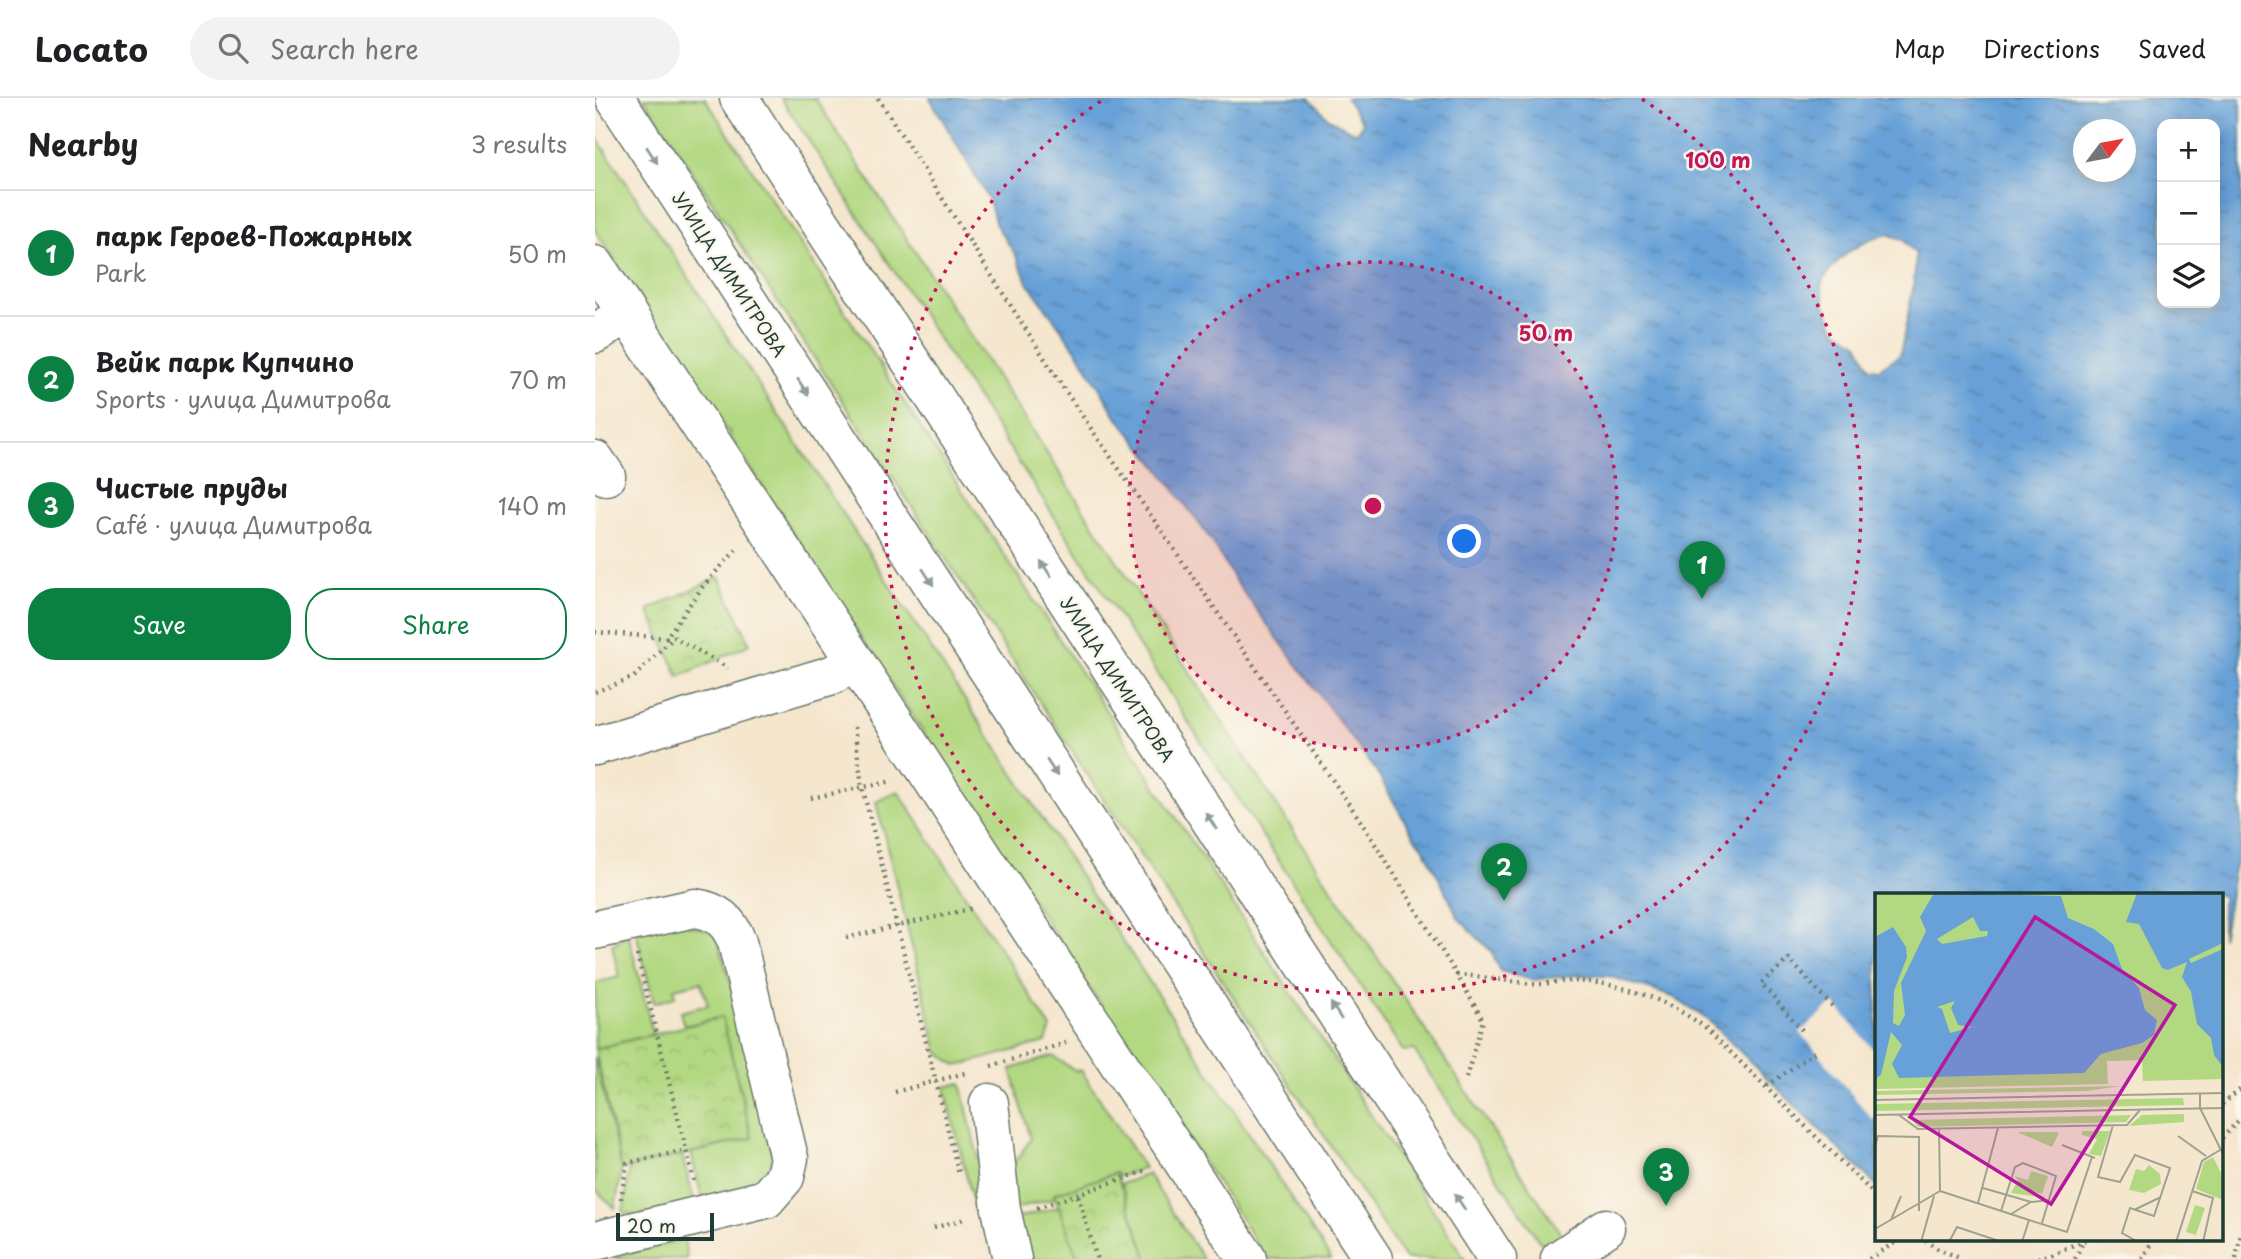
<!DOCTYPE html>
<meta charset="utf-8">
<style>
:root{--surface:#fff;--page:#f2f2f2;--text:#202124;--muted:#757577;--line:#e0e0e0;--accent:#0b8043}
body{margin:0;font-family:"Playpen Sans",sans-serif;background:var(--page);color:var(--text)}
.controls{position:absolute;right:21px;top:21px;display:grid;overflow:hidden;border-radius:14px;box-shadow:0 4px 18px #0003}
.controls button{width:63px;height:63px;display:grid;place-items:center;padding:0;border:0;border-bottom:2px solid var(--line);background:var(--surface);color:var(--text);font:35px sans-serif}
.compass{position:absolute;left:1478px;top:21px;width:63px;height:63px;border-radius:50%;background:var(--surface);box-shadow:0 4px 18px #0003;rotate:58deg}
.scale{position:absolute;left:21px;bottom:18px;width:98px;box-sizing:border-box;padding-left:7px;border:4px solid #1f3d34;border-top:0;font-size:19px;line-height:24px;white-space:nowrap;color:#1f3d34;-webkit-text-stroke:5px #fbf7ec;paint-order:stroke}
.you{position:absolute;left:870px;top:444px;width:24px;height:24px;margin:-18px;border:5px solid #fff;border-radius:50%;background:#1a73e8;box-shadow:0 0 0 10px #1a73e833}
.badge{display:grid;place-items:center;width:46px;height:46px;border-radius:50%;background:var(--accent);color:#fff;font-size:23px;font-weight:700}
.pin{position:absolute;translate:-50% -58px;filter:drop-shadow(0 2px 4px #0008)}
.pin::after{content:'';position:absolute;top:37px;width:24px;height:21px;background:inherit;clip-path:polygon(0 0,100% 0,50% 100%)}
.list{margin:0;padding:0;list-style:none}
h2{display:flex;justify-content:space-between;align-items:center;height:91px;margin:0;padding:0 28px;font-size:30px}
h2 small{font-size:23px;font-weight:400;color:var(--muted)}
.list li{display:grid;grid-template-columns:46px 1fr auto;gap:21px;align-items:center;box-sizing:border-box;height:126px;padding:0 28px;border-top:2px solid var(--line)}
.list b{display:block;font-size:26px;white-space:nowrap}
.list p{margin:0;font-size:23px;white-space:nowrap;color:var(--muted)}
.list em{font-size:23px;font-style:normal;color:var(--muted)}
.actions{display:flex;gap:14px;padding:21px 28px}
.actions a{flex:1;padding:16px 0;border:2px solid var(--accent);border-radius:28px;text-align:center;font-size:24px;color:var(--accent)}
.actions .main{background:var(--accent);color:#fff}
.icon{flex:none;width:38px;height:38px;fill:none;stroke:currentColor;stroke-width:2;stroke-linecap:round;stroke-linejoin:round}
.map{position:relative;flex:none;width:1646px;height:1161px;overflow:hidden}
header{display:flex;align-items:center;gap:42px;box-sizing:border-box;height:98px;padding:0 35px;background:var(--surface);border-bottom:2px solid var(--line)}
header strong{font-size:33px}
nav{display:flex;gap:38px;margin-inline-start:auto;font-size:24px}
.search{width:490px;height:63px;background:var(--page);display:flex;align-items:center;gap:18px;box-sizing:border-box;padding:0 24px;border-radius:38px;color:var(--muted);font-size:26px}
main{display:flex}
aside{flex:1;background:var(--surface)}
.map>svg:first-child{display:block}
.grass{fill:#b3d882;stroke:#698a5b;stroke-width:2}
.park{fill:url(#park-crowns);stroke:#698a5b;stroke-width:2}
.water{fill:url(#water-ripples);stroke:#446f86;stroke-width:2;fill-rule:evenodd}
.pier{fill:#f5e6ce}
.lines{fill:none;stroke-linecap:round;stroke-linejoin:round}
.minor-casing{stroke:#6a786a;stroke-width:41}
.path{stroke:#6a786a;stroke-width:4.5;stroke-dasharray:2 5;stroke-linecap:butt}
.minor{stroke:#fff;stroke-width:38}
.oneway{fill:#8f9e9a}
.ring{fill:none;stroke:#c2185b;stroke-width:3.5;stroke-dasharray:3.5 7}
.labels{text-anchor:middle;dominant-baseline:central;stroke-width:5;stroke-linejoin:round;paint-order:stroke}
.street-label{font-size:18px;fill:#1f3d34;stroke:#fbf7ec}
.inset-road{fill:none;stroke:#9fa290;stroke-width:2}
.view{fill:#b5179e;fill-opacity:0.15;stroke:#b5179e;stroke-width:3.5}
.inset-edge{fill:none;stroke:#1f3d34;stroke-width:3.5}
.centre{fill:#c2185b;stroke:#fbf7ec;stroke-width:3.5}
.ring-label{font-size:21px;text-anchor:middle;font-weight:bold;fill:#c2185b;stroke:#fbf7ec;stroke-width:5;stroke-linejoin:round;paint-order:stroke}
</style>
<header>
<strong>Locato</strong>
<div class="search"><svg class="icon" aria-label="search" viewBox="0 0 24 24"><circle cx="10" cy="10" r="6"/><path d="M15 15l6 6"/></svg>Search here</div>
<nav><a>Map</a><a>Directions</a><a>Saved</a></nav>
</header>
<main>
<aside>
<h2>Nearby<small>3 results</small></h2>
<ul class="list">
<li><span class="badge">1</span><div><b>парк Героев-Пожарных</b><p>Park</p></div><em>50 m</em></li>
<li><span class="badge">2</span><div><b>Вейк парк Купчино</b><p>Sports · улица Димитрова</p></div><em>70 m</em></li>
<li><span class="badge">3</span><div><b>Чистые пруды</b><p>Café · улица Димитрова</p></div><em>140 m</em></li>
</ul>
<div class="actions"><a class="main">Save</a><a>Share</a></div>
</aside>
<div class="map">
<svg width="1646" height="1161" viewBox="0 0 1646 1161">
<defs>
<pattern id="park-crowns" width="20" height="18" patternUnits="userSpaceOnUse" patternTransform="scale(1.75)"><rect width="20" height="18" fill="#b3d882"/><path d="M2 6a3 3 0 1 1 6 0M12 15a3 3 0 1 1 6 0" fill="none" stroke="#9aba71"/></pattern>
<pattern id="water-ripples" width="26" height="14" patternUnits="userSpaceOnUse" patternTransform="scale(1.75)"><rect width="26" height="14" fill="#68a1d7"/><path d="M2 4q2-2 4 0t4 0M15 11q2-2 4 0t4 0" fill="none" stroke="#5584af"/></pattern>
</defs>
<rect width="100%" height="100%" fill="#fbf7ec"/>
<filter id="ink" filterUnits="userSpaceOnUse"><feTurbulence type="fractalNoise" baseFrequency=".0143" numOctaves="2"/><feDisplacementMap in="SourceGraphic" scale="14" xChannelSelector="R" yChannelSelector="G"/><feConvolveMatrix kernelMatrix="1 2 1 2 8 2 1 2 1" color-interpolation-filters="sRGB"/></filter>
<filter id="wash" filterUnits="userSpaceOnUse"><feTurbulence type="fractalNoise" baseFrequency=".00686" numOctaves="4" result="noise"/><feDisplacementMap in="SourceGraphic" scale="28" xChannelSelector="R" yChannelSelector="G"/><feGaussianBlur stdDeviation="1.57" result="paint"/><feColorMatrix in="noise" values="0 0 0 0 0 0 0 0 0 0 0 0 0 0 0 0 0 1.4 0 .05"/><feComposite in="paint" operator="in"/></filter>
<g filter="url(#wash)">
<rect width="100%" height="100%" fill="#f5e6ce"/>
<!-- grass -->
<path class="grass" d="M49,0H110L870,1161H810Z
M186,0H220L708,748L965,1134V1139L953,1148L944,1143L819,952L808,953Z
M0,37L736,1161H672L135,339V333L132,334L0,132Z
M303,693L456,930L451,944L362,968L343,954L281,704Z
M82,824L121,834L180,1045L173,1079L108,1104L96,1055L157,1040L127,919L89,928L85,914L113,907L106,884L79,890L80,899L59,905L41,834Z
M33,835L58,936L0,951V885L24,879L17,847Z
M458,958L481,973L486,972L549,1070L523,1079L521,1075L460,1096L461,1100L417,1112L416,1069L436,1041L416,971Z
M0,960L27,1071L20,1110L0,1091Z
M366,985L394,1109L380,1113L350,989Z
M87,1057L100,1106L39,1118L28,1114L35,1069Z
M553,1076L608,1161H553L526,1086Z
M464,1109L483,1161H429L419,1121Z
M89,1141L92,1161H21L23,1158Z"/>
<!-- park -->
<path class="park" d="M124,479L155,546L84,579L53,512Z
M127,919L157,1040L27,1071L0,951Z
M521,1075L553,1161H483L459,1096Z"/>
<!-- water -->
<path class="water" d="M335,0H714L734,21L761,35L768,25L751,0H1646V748C1634,779 1635,809 1627,840V797H1282V1088L1113,922L1078,899L1014,878L979,877L937,882L905,873L896,853L864,821L828,748L821,742L781,673L640,483L616,442L563,369L521,318L486,259L433,185L420,156L401,127L394,102ZM1567,26H1620V205H1567ZM1489,32H1531V74H1489ZM1292,136L1307,141L1321,156L1319,186L1305,257L1284,271L1275,270L1263,245L1241,232L1230,208L1226,186C1242,158 1262,145 1292,136Z"/>
<!-- pier -->
<path class="pier" d="M1239,905L1282,956V1018L1278,1022L1205,934Z"/>
</g>
<g filter="url(#ink)">
<g class="lines">
<!-- minor casing -->
<g class="minor-casing">
<path id="minor" d="M20,0L778,1161
M144,0L902,1161
M0,167L652,1161
M0,236L31,215
M0,362L11,378
M0,648L237,577L261,564
M0,832L100,810C122,813 134,823 142,844L194,1060L190,1079L171,1101L0,1143
M394,1005L406,1111L417,1161
M965,1161L1011,1130"/>
</g>
<!-- path -->
<path class="path" d="M283,0L471,294L765,722L862,877
M0,534L71,540L108,488L144,449
M71,540L79,539L133,570
M0,594L39,579L78,540
M259,629L267,688L364,1076
M216,700L298,683
M251,840L379,810
M42,857L99,1083
M1207,932L1166,885L1194,861L1237,908
M396,968L471,945
M871,980L888,922L862,877C888,878 911,883 937,886C949,887 962,883 974,883C1024,883 1070,901 1110,929L1282,1099
M1172,988L1221,953
M300,994L374,974
M1627,1006L1646,991
M1627,1040L1646,1020
M483,1098L502,1161
M26,1101L32,1065L91,1052
M442,1110L553,1072
M339,1130L372,1120
M1330,1142L1341,1150L1367,1161
M1274,1161L1304,1142
M1436,1161L1455,1157L1490,1142
M1480,1161L1488,1144
M1547,1161L1558,1142
M1641,1161L1646,1135"/>
<!-- minor -->
<use href="#minor" class="minor"/>
</g>
<!-- one-way arrows -->
<defs><path id="oneway-solid" d="M-6-.8H1V-3.2L6.5 0L1 3.2V.8H-6Z" transform="scale(1.75)"/></defs>
<g class="oneway">
<use href="#oneway-solid" transform="translate(57 57) rotate(57)"/>
<use href="#oneway-solid" transform="translate(208 289) rotate(57)"/>
<use href="#oneway-solid" transform="translate(451 471) rotate(-123)"/>
<use href="#oneway-solid" transform="translate(333 479) rotate(57)"/>
<use href="#oneway-solid" transform="translate(457 670) rotate(57)"/>
<use href="#oneway-solid" transform="translate(616 723) rotate(-123)"/>
<use href="#oneway-solid" transform="translate(741 913) rotate(-123)"/>
<use href="#oneway-solid" transform="translate(865 1104) rotate(-123)"/>
</g>
</g>
<!-- distance rings -->
<circle cx="778" cy="408" r="244" fill="#c2185b" fill-opacity=".12"/>
<g class="ring">
<circle cx="778" cy="408" r="244"/>
<path d="M1047 1A488 488 0 1 1 509 1"/>
</g>
<g class="labels">
<!-- street labels -->
<g class="street-label">
<text transform="translate(135 176) rotate(57)">УЛИЦА ДИМИТРОВА</text>
<text transform="translate(523 581) rotate(57)">УЛИЦА ДИМИТРОВА</text>
</g>
</g>
<!-- overview -->
<g transform="translate(1280 795)">
<rect width="348" height="348" fill="#f5e6ce"/>
<path d="M246,193L212,198L0,202V198ZM308,205L309,212L0,218V211ZM309,221V229L254,233L267,222ZM256,222L251,229L43,234L37,227ZM207,238H235L226,263L214,261L222,246L207,242ZM142,239H182L184,240L177,254ZM338,264L348,284V307L321,296L329,269ZM139,283L153,287L151,296L171,305L136,300L143,287Z" fill="#b3d882"/>
<path d="M0,0H348V186L268,188L267,167L236,168H232L233,191L0,196ZM274,272L285,281L286,291L269,300L254,297L261,276L269,278ZM156,278L173,283L167,301L150,296ZM320,312L330,315L321,342L311,339Z" fill="#b3d882"/>
<path d="M59,0L186,3L193,25L219,36L238,51L247,76L264,95L270,117L282,127L279,142L267,150L226,161L209,180L24,185L17,171L27,152L16,139L6,182L0,186V44L18,34L31,54L32,64L19,98L18,130L24,133L30,122L26,90L51,38L45,24ZM98,24L105,38H113L112,43L67,51L62,46ZM80,108L76,115L83,132L97,134L75,140L67,116L62,114ZM262,0H348V50L314,66L316,70L348,56V174L339,162L336,145L322,131L316,99L307,84L312,69L293,77L287,75L264,31L251,29Z" fill="#68a1d7" fill-rule="evenodd"/>
<path class="inset-road" d="M325,200V215L349,263M0,207L349,200M0,222L349,215M24,222L43,236L252,232L265,217M238,232L223,284L245,289L260,262L295,275L279,323L255,315L247,340L263,349M303,243L331,263M187,252L220,265M0,253L3,243L44,244V318M108,295L156,309M65,298L154,327M317,298L338,305L328,349M103,310L123,235M259,317L286,304M126,318L140,274L148,270L181,283L167,330M136,321L156,309L175,307M16,327L26,303M0,336L65,298L64,236M46,349L59,303M74,349L82,334L127,349M147,349L154,327L192,339L217,264M301,349L327,268L345,257"/>
<path class="view" d="M160,24L300,112L176,311L35,224Z"/>
<rect width="348" height="348" class="inset-edge"/>
</g>
<circle cx="778" cy="408" r="10" class="centre"/>
<g class="ring-label">
<text x="1123" y="70">100 m</text>
<text x="951" y="243">50 m</text>
</g>
</svg>
<div class="controls">
<button>+</button>
<button>−</button>
<button><svg class="icon" aria-label="layers" viewBox="0 0 24 24"><path d="M12 4l9 5-9 5-9-5zM3 14l9 5 9-5"/></svg></button>
</div>
<svg class="compass" viewBox="-18 -18 36 36"><path d="M0-13l5 13h-10z" fill="#e53935"/><path d="M0 13l5-13h-10z" fill="#757577"/></svg>
<div class="scale">20 m</div>
<div class="you"></div>
<div class="pin badge" style="left:1107px;top:501px">1</div>
<div class="pin badge" style="left:909px;top:803px">2</div>
<div class="pin badge" style="left:1071px;top:1108px">3</div>
</div>
</main>
